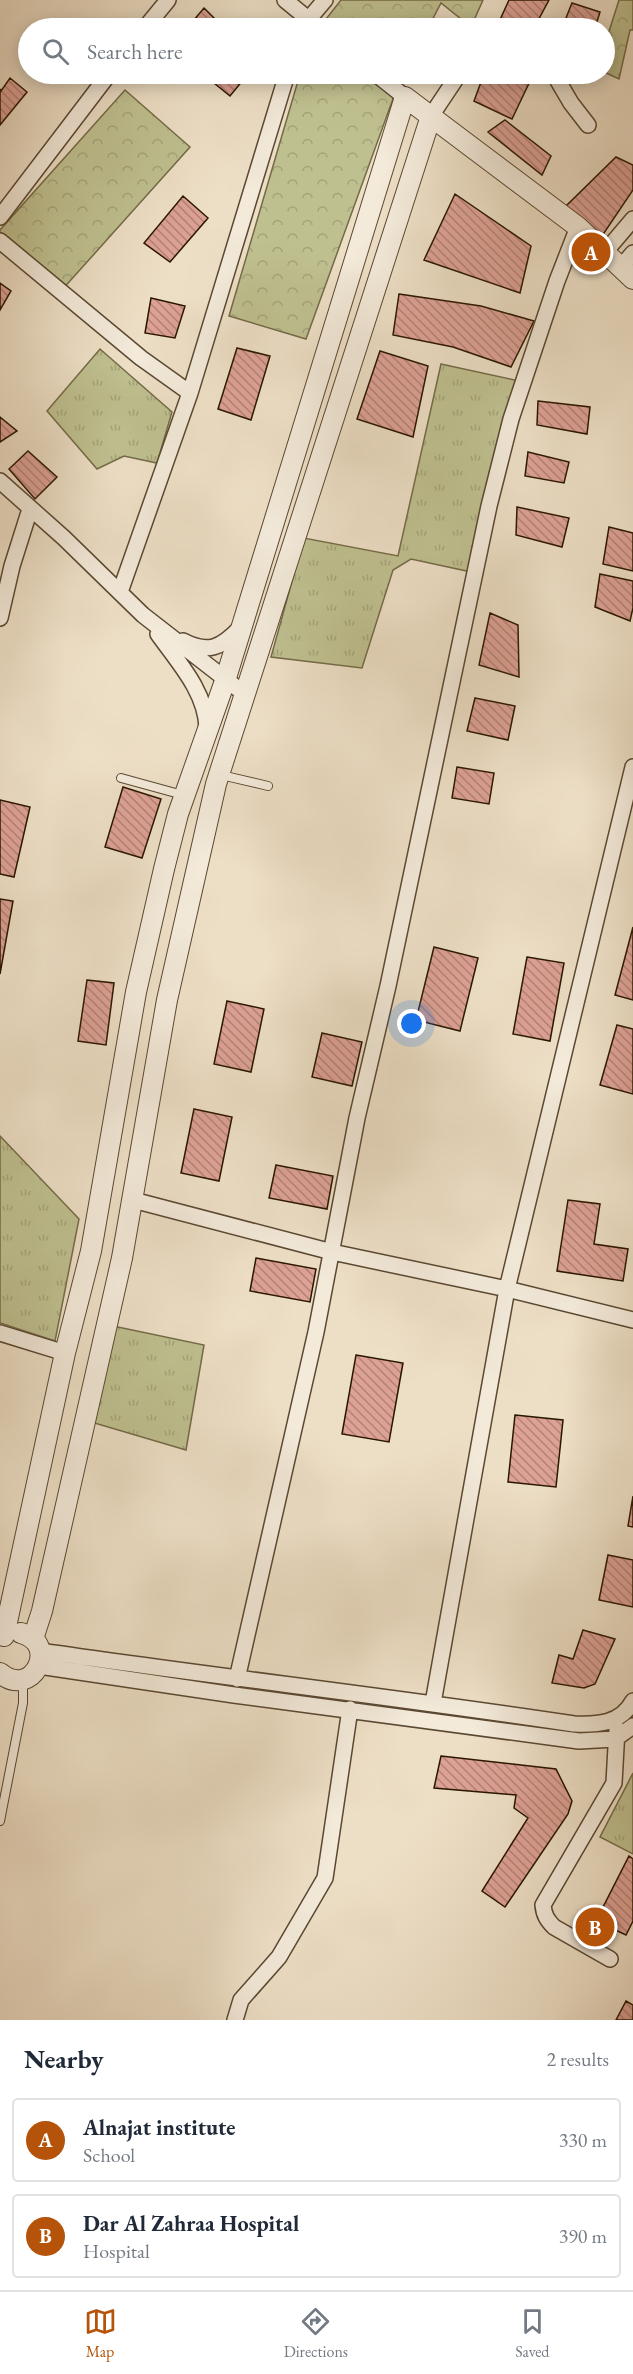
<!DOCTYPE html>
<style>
:root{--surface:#fff;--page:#f2f2f3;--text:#1f2937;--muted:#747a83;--line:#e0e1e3;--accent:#b45309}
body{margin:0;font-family:"EB Garamond",serif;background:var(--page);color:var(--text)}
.you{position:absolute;left:412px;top:1024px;width:21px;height:21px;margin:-15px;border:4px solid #fff;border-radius:50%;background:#1a73e8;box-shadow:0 0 0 9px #1a73e833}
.badge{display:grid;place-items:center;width:39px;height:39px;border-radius:50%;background:var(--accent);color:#fff;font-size:20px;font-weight:700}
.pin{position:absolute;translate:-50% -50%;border:3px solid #fff;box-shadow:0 2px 6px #0006}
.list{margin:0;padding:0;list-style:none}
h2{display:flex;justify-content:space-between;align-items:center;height:78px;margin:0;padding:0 24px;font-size:26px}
h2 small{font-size:20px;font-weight:400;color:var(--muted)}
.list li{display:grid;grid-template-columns:39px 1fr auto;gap:18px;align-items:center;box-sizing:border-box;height:84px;margin:0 12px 12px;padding:0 12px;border:2px solid var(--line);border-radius:6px}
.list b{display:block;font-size:22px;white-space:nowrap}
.list p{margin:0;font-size:20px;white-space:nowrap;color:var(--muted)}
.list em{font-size:20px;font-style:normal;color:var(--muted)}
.icon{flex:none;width:33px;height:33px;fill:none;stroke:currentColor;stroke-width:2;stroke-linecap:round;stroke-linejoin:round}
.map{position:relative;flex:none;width:633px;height:2020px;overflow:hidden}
.search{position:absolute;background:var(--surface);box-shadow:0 3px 15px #0003;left:18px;right:18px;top:18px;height:66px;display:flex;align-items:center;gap:15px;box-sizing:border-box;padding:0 21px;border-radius:33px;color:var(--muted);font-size:22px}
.sheet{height:270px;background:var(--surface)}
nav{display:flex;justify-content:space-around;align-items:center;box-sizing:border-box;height:84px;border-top:2px solid var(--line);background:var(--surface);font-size:16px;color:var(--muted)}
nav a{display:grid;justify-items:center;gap:3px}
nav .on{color:var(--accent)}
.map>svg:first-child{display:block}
.grass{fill:url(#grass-tufts);stroke:#746b48;stroke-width:1.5}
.forest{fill:url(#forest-crowns);stroke:#746b48;stroke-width:1.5}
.building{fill:url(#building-back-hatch);stroke:#2a1600;stroke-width:1.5}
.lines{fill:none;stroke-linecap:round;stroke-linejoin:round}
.service-casing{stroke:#5b4832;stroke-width:10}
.minor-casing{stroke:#5b4832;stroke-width:18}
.tertiary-casing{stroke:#5b4832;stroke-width:22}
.service{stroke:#f3eada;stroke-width:8}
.minor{stroke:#f3eada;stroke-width:15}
.tertiary{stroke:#f3eada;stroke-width:20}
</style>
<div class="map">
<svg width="633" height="2020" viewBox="0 0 633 2020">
<defs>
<pattern id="grass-tufts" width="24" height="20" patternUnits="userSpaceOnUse" patternTransform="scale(1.5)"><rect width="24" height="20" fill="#bfc090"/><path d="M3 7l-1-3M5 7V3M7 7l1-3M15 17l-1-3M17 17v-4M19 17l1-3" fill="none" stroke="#a4a47a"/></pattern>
<pattern id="forest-crowns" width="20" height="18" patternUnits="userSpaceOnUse" patternTransform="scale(1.5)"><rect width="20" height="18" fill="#bfc090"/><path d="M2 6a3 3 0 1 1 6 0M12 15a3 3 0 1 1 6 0" fill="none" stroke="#a4a47a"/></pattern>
<pattern id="building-back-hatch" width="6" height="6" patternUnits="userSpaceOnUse" patternTransform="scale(1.5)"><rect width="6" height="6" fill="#dda195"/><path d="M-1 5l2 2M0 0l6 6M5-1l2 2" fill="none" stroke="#b38277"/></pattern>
</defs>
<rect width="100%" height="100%" fill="#eddfc6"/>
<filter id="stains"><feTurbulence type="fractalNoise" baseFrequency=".00333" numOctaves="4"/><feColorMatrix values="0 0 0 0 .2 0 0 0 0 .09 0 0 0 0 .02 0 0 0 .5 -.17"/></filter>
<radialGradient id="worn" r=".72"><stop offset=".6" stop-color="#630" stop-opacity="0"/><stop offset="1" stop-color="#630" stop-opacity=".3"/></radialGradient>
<!-- grass -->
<path class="grass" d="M100,349L172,412L157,463L124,456L97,469L47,411Z
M441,364L519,381L476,573L411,559L393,570L362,668L271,657L304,538L398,556Z
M0,1136L79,1219L55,1341L0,1323Z
M113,1326L204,1345L186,1450L91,1422Z
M633,1773V1854L600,1837Z"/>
<!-- forest -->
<path class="forest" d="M341,0H483L471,27L441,3L428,28H319Z
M619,0H633V30H630L619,79L604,72L605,44Z
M300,74H406L394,96L306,339L229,316Z
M125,90L190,147L61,291L0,237V230Z"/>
<!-- building -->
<path class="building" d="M509,0H549L534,28H508L499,22Z
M572,3L600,12L595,28H562Z
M204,8L224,28H187Z
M203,74H248L230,96Z
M484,74H513L531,79L512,119L474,101Z
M10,78L27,92L0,125V89L1,91Z
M505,120L551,156L542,175L488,132Z
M616,157L633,165V190L602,236L566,206Z
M455,194L531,246L520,293L424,260Z
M183,196L208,218L170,262L144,243Z
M0,283L11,291L0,310Z
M399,294L481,306L534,321L511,367L453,347L393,335Z
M151,298L185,306L175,338L145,333Z
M237,348L270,356L251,420L218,409Z
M380,351L428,366L413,437L357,419Z
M538,401L590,407L587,434L537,425Z
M0,417L17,431L0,442Z
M28,451L57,477L35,499L9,469Z
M528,452L569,462L564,483L525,476Z
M517,507L569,518L562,547L516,535Z
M609,527L633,533V571L603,564Z
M600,574L633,581V608L630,621L595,607Z
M490,613L518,625L519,677L479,665Z
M475,698L515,706L508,740L467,731Z
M457,767L494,773L489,804L452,798Z
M123,787L161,799L142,858L105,847Z
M0,800L30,807L14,877L0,874Z
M0,899L13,901L0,974Z
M633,927V1000L615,995Z
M434,947L478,958L460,1031L416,1020Z
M527,957L564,963L550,1041L513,1034Z
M87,980L114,983L106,1045L78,1041Z
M227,1001L264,1009L251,1072L214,1064Z
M617,1025L633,1029V1094L600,1085Z
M322,1033L362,1042L352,1086L312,1077Z
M194,1109L232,1117L219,1181L181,1173Z
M276,1165L333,1176L327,1209L269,1198Z
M568,1200L600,1204L594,1244L628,1249L623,1281L557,1271Z
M256,1258L316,1269L310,1302L250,1291Z
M356,1355L403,1363L389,1442L342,1434Z
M515,1415L563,1420L556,1487L508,1482Z
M633,1496V1527L628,1526Z
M608,1555L633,1560V1607L599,1600Z
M583,1630L615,1639L595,1684L584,1688L552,1683L559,1655L573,1659Z
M441,1756L556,1769L572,1801L568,1814L505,1907L482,1891L528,1818L514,1808L516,1795L434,1788Z
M629,1856L633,1859V1921L626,1935L596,1921Z
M626,2001L633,2005V2020H616Z"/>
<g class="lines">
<!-- service casing -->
<g class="service-casing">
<path id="service" d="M221,775L268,786
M121,778L183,795
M0,1821L23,1703V1681"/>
</g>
<!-- minor casing -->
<g class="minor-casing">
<path id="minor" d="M285,0L319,28
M145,28L168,0
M304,28L308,20L325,0
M376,74L405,97
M554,74L571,103L588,125
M431,116L459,74
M0,217L109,74
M0,241L141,358L190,393
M605,252L633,219
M621,267L633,253
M0,481L64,538L143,615L246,695
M120,592L190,393L287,74
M0,618L12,566L30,509
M158,634C178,662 206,692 207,728
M183,641C208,654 221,648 240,628
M133,1200L332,1252L507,1289L633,1320
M0,1333L65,1353
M40,1651C218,1677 396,1697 574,1724C597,1725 621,1724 633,1701
M39,1666L234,1695L579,1741L615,1739L633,1726
M237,1679L316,1332L357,1118L388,986L489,506L511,419L557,281L578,227
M433,1703L507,1289L633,767
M610,1959L554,1927C547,1920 544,1915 543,1905L614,1783L617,1729
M235,2020L241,2000L279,1957L325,1878L350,1709"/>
</g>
<!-- tertiary casing -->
<g class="tertiary-casing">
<path id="tertiary" d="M4,1636L65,1353L91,1251L136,992L164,869L178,814L225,681L405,97L578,227L633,279
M33,1639L42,1611L122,1258L167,1000L216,784L431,116
M0,1673C32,1700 61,1644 21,1633"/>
</g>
<!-- service -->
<use href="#service" class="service"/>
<!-- minor -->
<use href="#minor" class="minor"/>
<!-- tertiary -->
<use href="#tertiary" class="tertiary"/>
</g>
<rect width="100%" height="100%" filter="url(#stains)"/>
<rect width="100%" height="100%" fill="url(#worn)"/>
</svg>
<div class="you"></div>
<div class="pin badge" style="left:591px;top:252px">A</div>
<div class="pin badge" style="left:595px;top:1927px">B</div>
<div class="search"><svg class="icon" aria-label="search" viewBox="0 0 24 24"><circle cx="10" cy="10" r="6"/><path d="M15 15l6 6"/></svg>Search here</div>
</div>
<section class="sheet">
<h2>Nearby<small>2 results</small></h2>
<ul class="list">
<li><span class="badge">A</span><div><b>Alnajat institute</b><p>School</p></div><em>330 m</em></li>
<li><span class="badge">B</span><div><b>Dar Al Zahraa Hospital</b><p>Hospital</p></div><em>390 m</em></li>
</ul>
</section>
<nav>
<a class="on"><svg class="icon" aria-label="map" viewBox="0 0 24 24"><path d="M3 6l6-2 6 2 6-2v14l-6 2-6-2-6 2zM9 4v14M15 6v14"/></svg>Map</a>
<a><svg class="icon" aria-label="directions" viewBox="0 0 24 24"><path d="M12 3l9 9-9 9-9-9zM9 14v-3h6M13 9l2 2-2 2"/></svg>Directions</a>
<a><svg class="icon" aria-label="saved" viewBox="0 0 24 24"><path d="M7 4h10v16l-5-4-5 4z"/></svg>Saved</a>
</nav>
